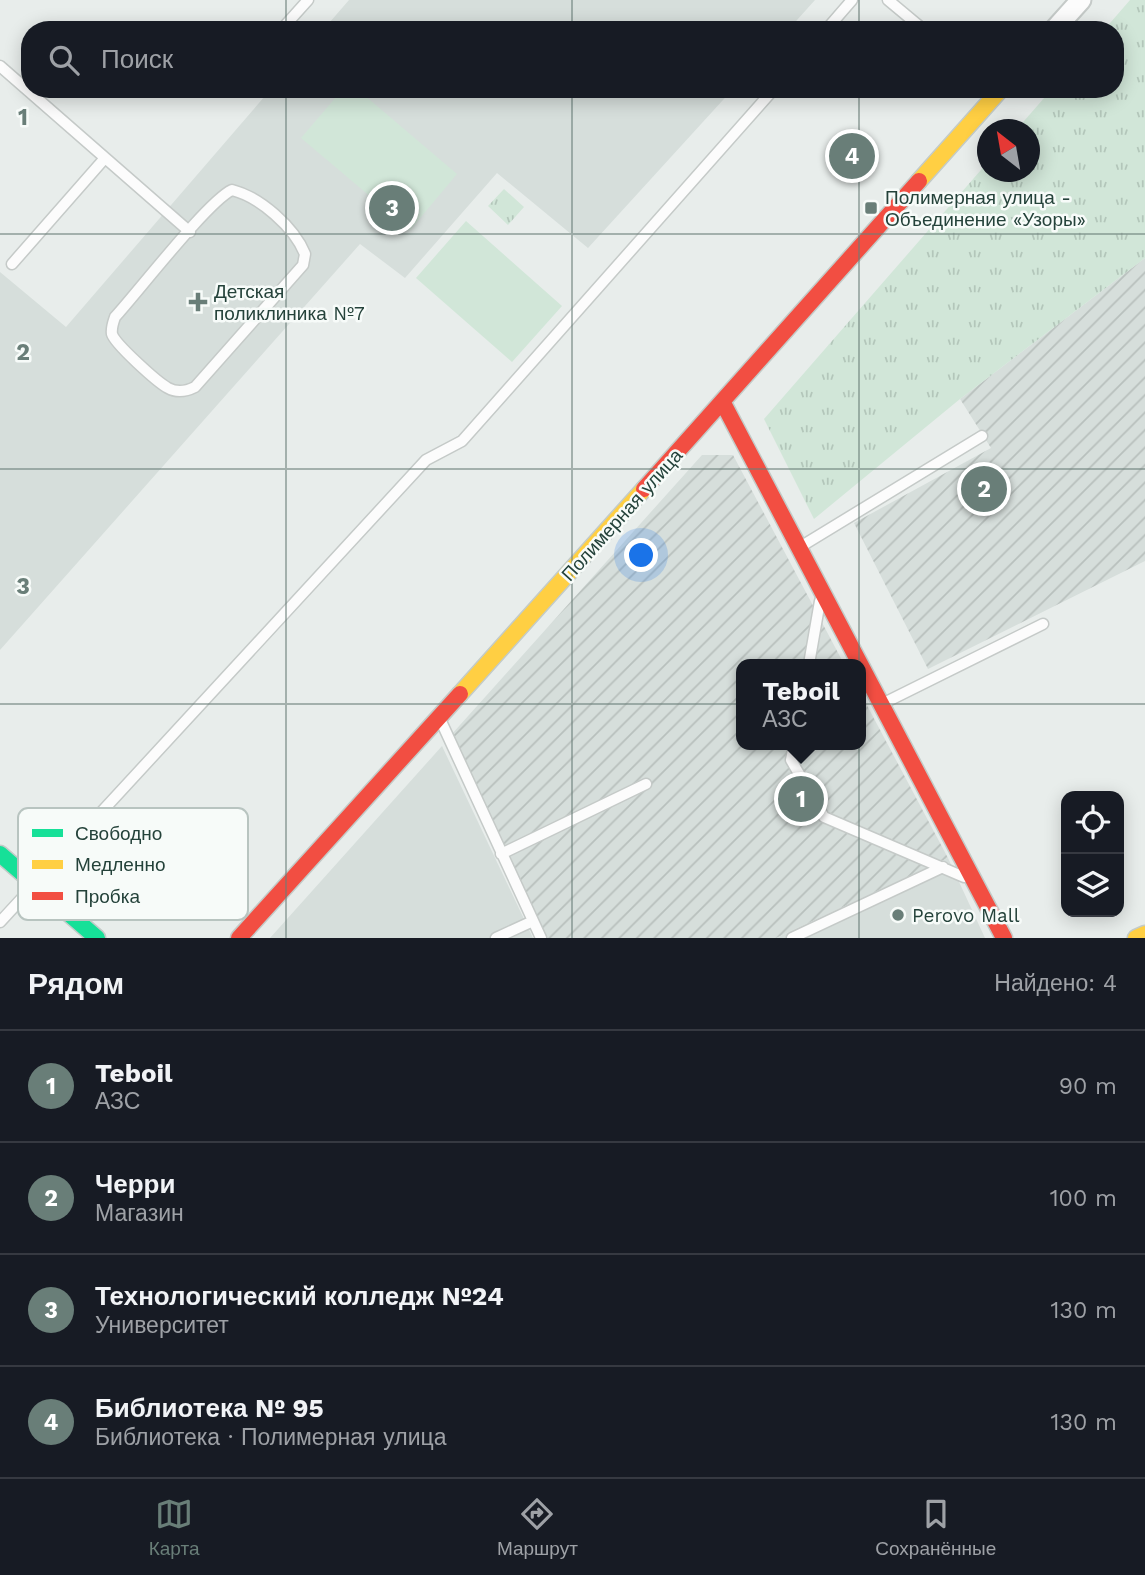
<!DOCTYPE html>
<html lang="ru">
<meta charset="utf-8">
<style>
:root{--surface:#171b24;--page:#20242c;--text:#f1f3f6;--muted:#9ea1a6;--line:#363941;--accent:#697e78}
body{margin:0;font-family:"Work Sans",sans-serif;background:var(--page);color:var(--text)}
.controls{position:absolute;right:21px;bottom:21px;display:grid;overflow:hidden;border-radius:14px;box-shadow:0 4px 18px #0003}
.controls button{width:63px;height:63px;display:grid;place-items:center;padding:0;border:0;border-bottom:2px solid var(--line);background:var(--surface);color:var(--text);font:35px sans-serif}
.compass{position:absolute;left:977px;top:119px;width:63px;height:63px;border-radius:50%;background:var(--surface);box-shadow:0 4px 18px #0003;rotate:329deg}
.you{position:absolute;left:642px;top:556px;width:24px;height:24px;margin:-18px;border:5px solid #fff;border-radius:50%;background:#1a73e8;box-shadow:0 0 0 10px #1a73e833}
.badge{display:grid;place-items:center;width:46px;height:46px;border-radius:50%;background:var(--accent);color:#fff;font-size:23px;font-weight:700}
.pin{position:absolute;translate:-50% -50%;border:4px solid #fff;box-shadow:0 2px 7px #0006}
.popup{position:absolute;left:736px;top:659px;width:130px;height:91px;box-sizing:border-box;display:grid;place-content:center;border-radius:14px;background:var(--surface);filter:drop-shadow(0 2px 5px #0005);font-size:23px;white-space:nowrap;color:var(--muted)}
.popup b{font-size:26px;color:var(--text)}
.popup::after{content:'';position:absolute;left:50%;top:100%;margin-left:-14px;border:14px solid transparent;border-top-color:var(--surface)}
.list{margin:0;padding:0;list-style:none}
h2{display:flex;justify-content:space-between;align-items:center;height:91px;margin:0;padding:0 28px;font-size:30px}
h2 small{font-size:23px;font-weight:400;color:var(--muted)}
.list li{display:grid;grid-template-columns:46px 1fr auto;gap:21px;align-items:center;box-sizing:border-box;height:112px;padding:0 28px;border-top:2px solid var(--line)}
.list b{display:block;font-size:26px;white-space:nowrap}
.list p{margin:0;font-size:23px;white-space:nowrap;color:var(--muted)}
.list em{font-size:23px;font-style:normal;color:var(--muted)}
.icon{flex:none;width:38px;height:38px;fill:none;stroke:currentColor;stroke-width:2;stroke-linecap:round;stroke-linejoin:round}
.map{position:relative;flex:none;width:1145px;height:938px;overflow:hidden}
.search{position:absolute;background:var(--surface);box-shadow:0 4px 18px #0003;left:21px;right:21px;top:21px;height:77px;display:flex;align-items:center;gap:18px;box-sizing:border-box;padding:0 24px;border-radius:28px;color:var(--muted);font-size:26px}
.sheet{height:539px;background:var(--surface)}
nav{display:flex;justify-content:space-around;align-items:center;box-sizing:border-box;height:98px;border-top:2px solid var(--line);background:var(--surface);font-size:19px;color:var(--muted)}
nav a{display:grid;justify-items:center;gap:4px}
nav .on{color:var(--accent)}
.map>svg:first-child{display:block}
.built{fill:#d6dedb}
.industrial{fill:url(#industrial-furrows)}
.grass{fill:url(#grass-tufts)}
.pitch{fill:#d1e6d8}
.lines{fill:none;stroke-linecap:round;stroke-linejoin:round}
.lane-casing{stroke:#c5cac8;stroke-width:13}
.street-casing{stroke:#c5cac8;stroke-width:23}
.fast-casing{stroke:#c3cbc8;stroke-width:19}
.slow-casing{stroke:#c3cbc8;stroke-width:19}
.jam-casing{stroke:#c3cbc8;stroke-width:19}
.lane{stroke:#fcfcfc;stroke-width:10}
.street{stroke:#fcfcfc;stroke-width:19}
.fast{stroke:#16e098;stroke-width:16}
.slow{stroke:#ffcf43;stroke-width:16}
.jam{stroke:#f24e42;stroke-width:16}
.grid{fill:none;stroke:#697e78;stroke-width:2;stroke-opacity:0.55}
.poi-dot{fill:#697e78;stroke:#f7fbf9;stroke-width:2.5}
.labels{text-anchor:middle;dominant-baseline:central;stroke-width:5;stroke-linejoin:round;paint-order:stroke}
.poi-label{font-size:19px;fill:#24423a;stroke:#f7fbf9;text-anchor:start}
.street-label{font-size:19px;fill:#24423a;stroke:#f7fbf9}
.key{fill:#f7fbf9;stroke:#b8c4c0;stroke-width:2}
.key-label{font-size:19px;fill:#24423a}
.grid-label{font-size:23px;text-anchor:middle;font-weight:bold;fill:#697e78;stroke:#f7fbf9;stroke-width:5;stroke-linejoin:round;paint-order:stroke}
</style>
<div class="map">
<svg width="1145" height="938" viewBox="0 0 1145 938">
<defs>
<pattern id="industrial-furrows" width="10" height="10" patternUnits="userSpaceOnUse" patternTransform="scale(1.75)"><rect width="10" height="10" fill="#d6dedb"/><path d="M-1 1l2-2M0 10L10 0M9 11l2-2" fill="none" stroke="#b8c0bd"/></pattern>
<pattern id="grass-tufts" width="24" height="20" patternUnits="userSpaceOnUse" patternTransform="scale(1.75)"><rect width="24" height="20" fill="#d1e6d8"/><path d="M3 7l-1-3M5 7V3M7 7l1-3M15 17l-1-3M17 17v-4M19 17l1-3" fill="none" stroke="#b3c6ba"/></pattern>
</defs>
<rect width="100%" height="100%" fill="#e8edeb"/>
<!-- built -->
<path class="built" d="M349,0H815L788,30H323Z
M271,89H733L588,248L497,173L405,278L360,244L0,650V272L66,327Z
M442,746L533,938H270Z
M948,858L985,938H776Z"/>
<!-- industrial -->
<path class="industrial" d="M1145,258V561L928,669L854,523L991,448L960,399Z
M702,455H733L844,664H742V745H860L861,694L948,858L776,938H546L451,735Z"/>
<!-- grass -->
<path class="grass" d="M1130,0H1145V258L960,399L814,519L764,419L987,163L988,172H1030V130L1017,129L1052,89H1115V30H1104Z
M504,189L524,207L508,225L488,206Z"/>
<!-- pitch -->
<path class="pitch" d="M343,89H357L457,174L410,230L301,138Z
M466,221L562,306L512,362L416,278Z"/>
<g class="lines">
<!-- lane casing -->
<g class="lane-casing">
<path id="lane" d="M888,0L924,30
M281,30L308,0
M826,30L852,0
M0,66L190,232
M232,190C260,197 294,227 305,254L303,265L195,387C187,391 177,393 168,388C157,382 115,344 112,334C111,328 113,323 115,317C138,292 208,201 232,190Z
M12,264L105,158
M800,547L982,436
M809,664L820,601
M884,703L1043,624
M440,719L541,938
M794,745L791,760L824,817L964,877
M501,854L646,784
M0,922L426,460L462,441L774,89
M496,938L533,921
M792,938L943,867"/>
</g>
<!-- street casing -->
<g class="street-casing">
<path id="street" d="M1054,30L1081,0"/>
</g>
<!-- fast casing -->
<g class="fast-casing">
<path id="fast" d="M0,854L97,938"/>
</g>
<!-- slow casing -->
<g class="slow-casing">
<path id="slow" d="M919,181L1001,89
M460,694L644,489
M1136,938L1145,934"/>
</g>
<!-- jam casing -->
<g class="jam-casing">
<path id="jam" d="M723,403L1004,938
M644,489L919,181
M239,938L460,694"/>
</g>
<!-- lane -->
<use href="#lane" class="lane"/>
<!-- street -->
<use href="#street" class="street"/>
<!-- fast -->
<use href="#fast" class="fast"/>
<!-- slow -->
<use href="#slow" class="slow"/>
<!-- jam -->
<use href="#jam" class="jam"/>
</g>
<!-- grid -->
<path class="grid" d="M286,0V30M572,0V30M859,0V30M286,89V938M572,89V938M859,89V938M0,234H1145M0,469H1145M0,704H1145"/>
<!-- markers -->
<g class="poi-dot">
<rect x="864" y="201" width="14" height="14" rx="3.5"/>
<path d="M194.5 291.5h7v7h7v7h-7v7h-7v-7h-7v-7h7z"/>
<circle cx="898" cy="915" r="7"/>
</g>
<g class="labels">
<!-- poi labels -->
<g class="poi-label">
<text x="885" y="197">Полимерная улица -<tspan x="885" dy="22">Объединение «Узоры»</tspan></text>
<text x="214" y="291">Детская<tspan x="214" dy="22">поликлиника №7</tspan></text>
<text x="912" y="915">Perovo Mall</text>
</g>
<!-- street labels -->
<g class="street-label">
<text transform="translate(622 515) rotate(-48)">Полимерная улица</text>
</g>
</g>
<!-- legend -->
<rect x="18" y="808" width="230" height="112" rx="10" class="key"/>
<rect x="32" y="829" width="31" height="8" fill="#16e098"/>
<rect x="32" y="860" width="31" height="9" fill="#ffcf43"/>
<rect x="32" y="892" width="31" height="8" fill="#f24e42"/>
<g class="key-label">
<text x="75" y="840">Свободно</text>
<text x="75" y="871">Медленно</text>
<text x="75" y="903">Пробка</text>
</g>
<g class="grid-label">
<text x="23" y="125">1</text>
<text x="23" y="360">2</text>
<text x="23" y="594">3</text>
</g>
</svg>
<div class="controls">
<button><svg class="icon" aria-label="locate" viewBox="0 0 24 24"><circle cx="12" cy="12" r="6"/><path d="M12 2v4M12 18v4M2 12h4M18 12h4"/></svg></button>
<button><svg class="icon" aria-label="layers" viewBox="0 0 24 24"><path d="M12 4l9 5-9 5-9-5zM3 14l9 5 9-5"/></svg></button>
</div>
<svg class="compass" viewBox="-18 -18 36 36"><path d="M0-13l5 13h-10z" fill="#e53935"/><path d="M0 13l5-13h-10z" fill="#9ea1a6"/></svg>
<div class="you"></div>
<div class="pin badge" style="left:801px;top:799px">1</div>
<div class="popup"><b>Teboil</b>АЗС</div>
<div class="pin badge" style="left:984px;top:489px">2</div>
<div class="pin badge" style="left:392px;top:208px">3</div>
<div class="pin badge" style="left:852px;top:156px">4</div>
<div class="search"><svg class="icon" aria-label="search" viewBox="0 0 24 24"><circle cx="10" cy="10" r="6"/><path d="M15 15l6 6"/></svg>Поиск</div>
</div>
<section class="sheet">
<h2>Рядом<small>Найдено: 4</small></h2>
<ul class="list">
<li><span class="badge">1</span><div><b>Teboil</b><p>АЗС</p></div><em>90 m</em></li>
<li><span class="badge">2</span><div><b>Черри</b><p>Магазин</p></div><em>100 m</em></li>
<li><span class="badge">3</span><div><b>Технологический колледж №24</b><p>Университет</p></div><em>130 m</em></li>
<li><span class="badge">4</span><div><b>Библиотека № 95</b><p>Библиотека · Полимерная улица</p></div><em>130 m</em></li>
</ul>
</section>
<nav>
<a class="on"><svg class="icon" aria-label="map" viewBox="0 0 24 24"><path d="M3 6l6-2 6 2 6-2v14l-6 2-6-2-6 2zM9 4v14M15 6v14"/></svg>Карта</a>
<a><svg class="icon" aria-label="directions" viewBox="0 0 24 24"><path d="M12 3l9 9-9 9-9-9zM9 14v-3h6M13 9l2 2-2 2"/></svg>Маршрут</a>
<a><svg class="icon" aria-label="saved" viewBox="0 0 24 24"><path d="M7 4h10v16l-5-4-5 4z"/></svg>Сохранённые</a>
</nav>
